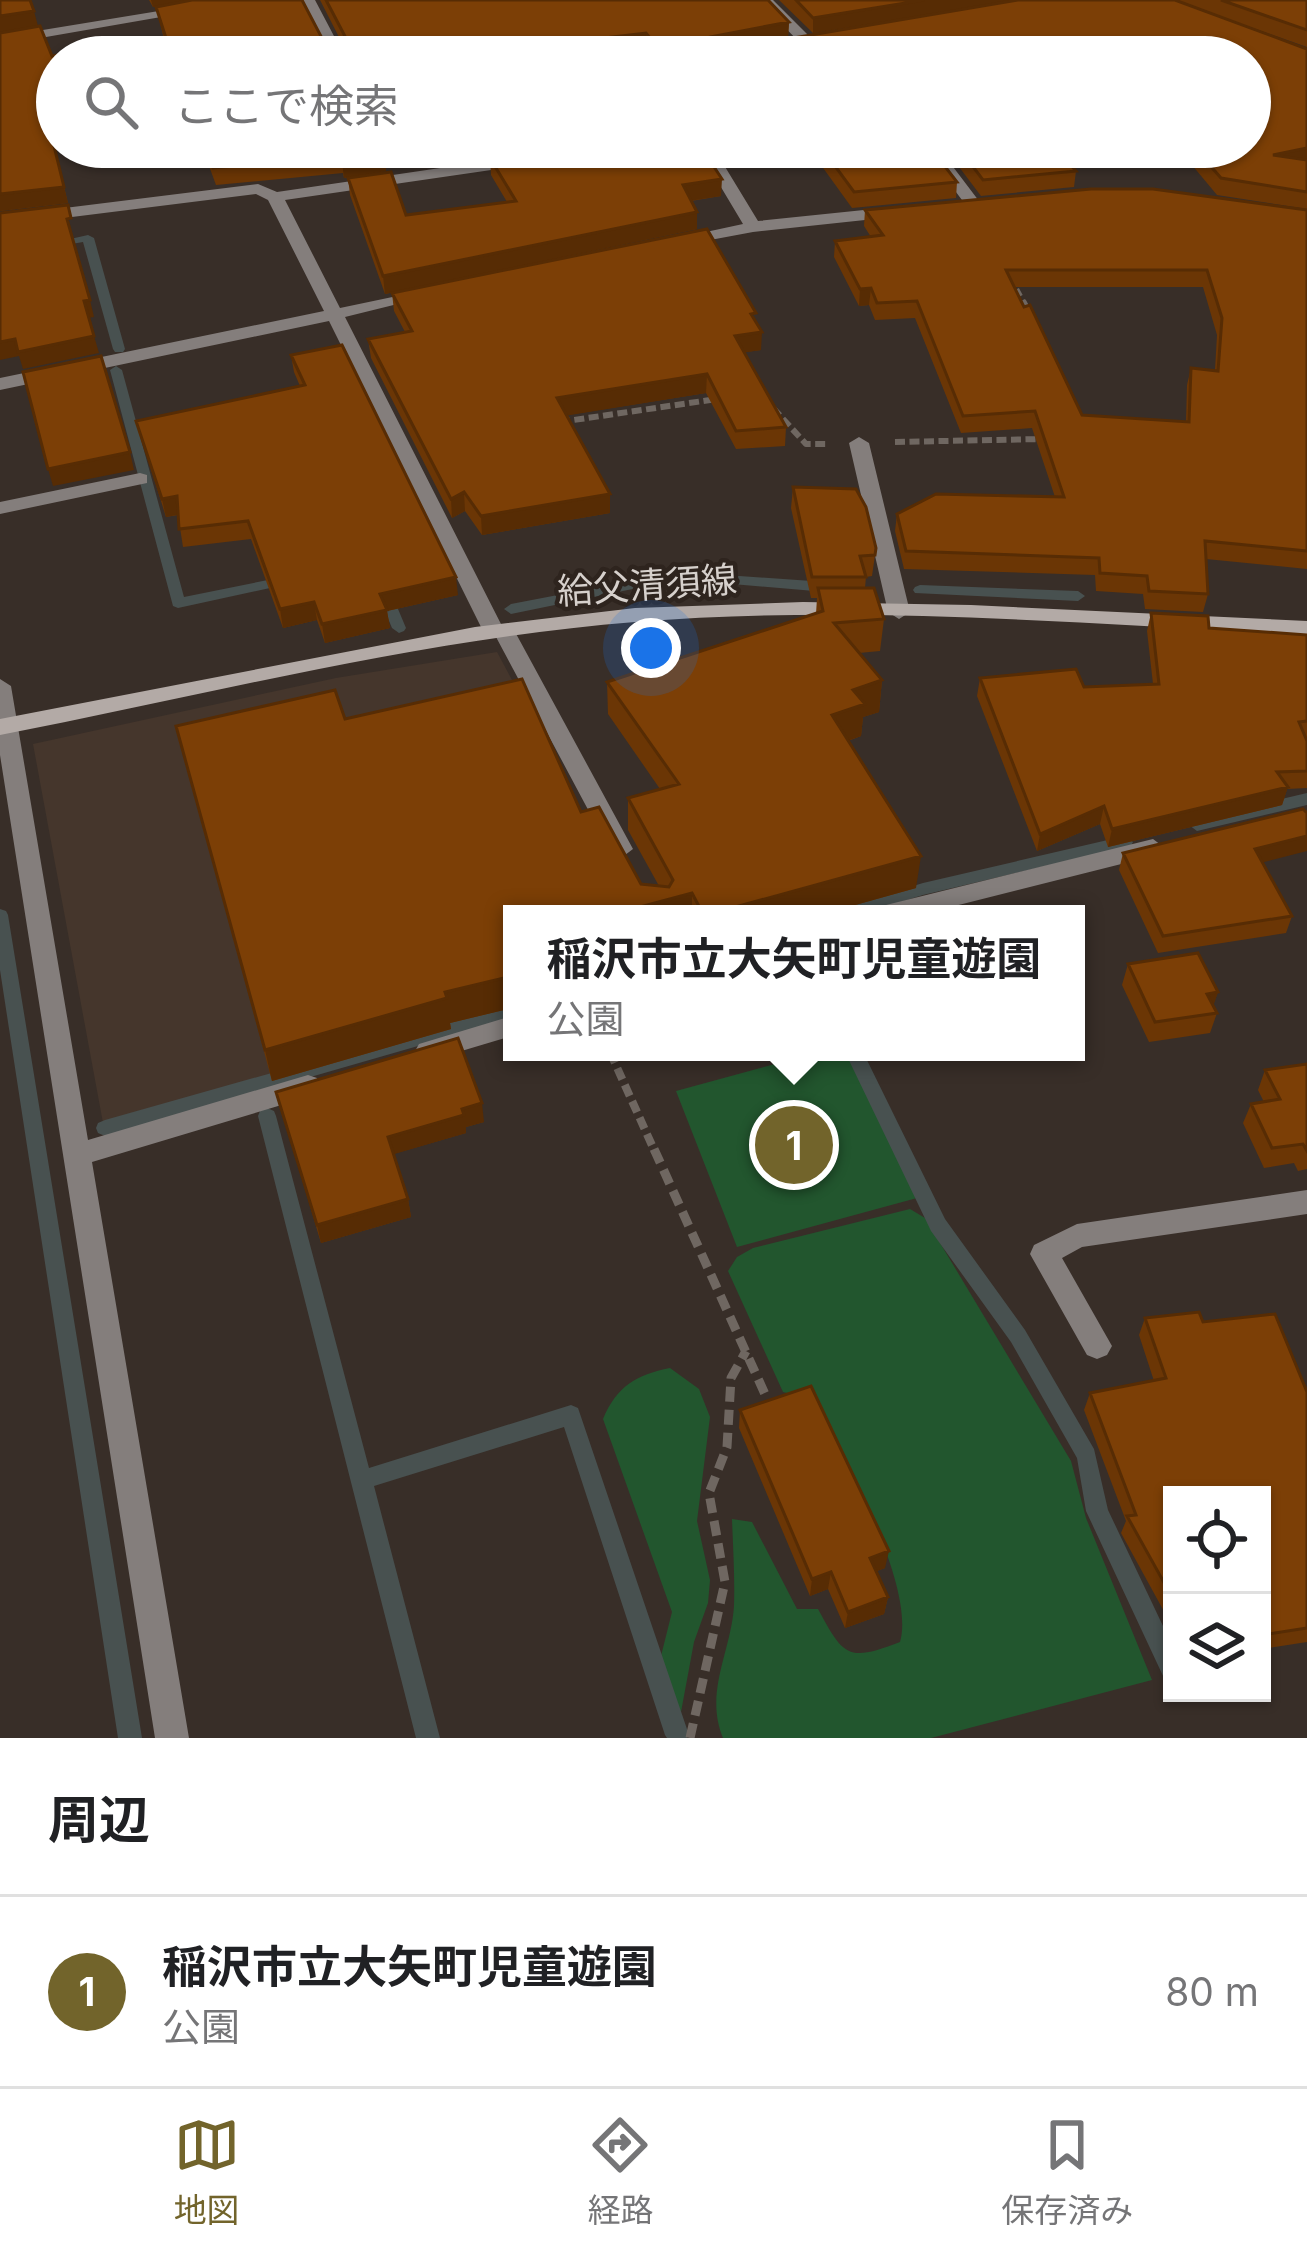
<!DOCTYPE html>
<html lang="ja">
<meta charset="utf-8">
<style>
:root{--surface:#fff;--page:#f2f2f2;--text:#202124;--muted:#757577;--line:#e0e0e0;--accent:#72642b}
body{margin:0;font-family:Inter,"Noto Sans JP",sans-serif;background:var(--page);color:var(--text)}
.controls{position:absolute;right:36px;bottom:36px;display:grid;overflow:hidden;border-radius:0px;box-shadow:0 3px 9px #0004}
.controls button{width:108px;height:108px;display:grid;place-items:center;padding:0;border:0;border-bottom:3px solid var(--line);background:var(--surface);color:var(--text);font:60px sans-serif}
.you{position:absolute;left:651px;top:648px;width:42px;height:42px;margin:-30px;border:9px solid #fff;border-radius:50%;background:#1a73e8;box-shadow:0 0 0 18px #1a73e833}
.badge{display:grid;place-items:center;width:78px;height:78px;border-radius:50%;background:var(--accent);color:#fff;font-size:39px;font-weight:700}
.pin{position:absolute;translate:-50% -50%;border:6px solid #fff;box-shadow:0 3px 12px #0006}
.popup{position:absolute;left:503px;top:905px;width:582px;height:156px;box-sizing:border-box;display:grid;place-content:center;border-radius:0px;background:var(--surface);filter:drop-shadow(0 3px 9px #0005);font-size:39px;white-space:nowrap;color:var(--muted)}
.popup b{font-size:45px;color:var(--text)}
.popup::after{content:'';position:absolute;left:50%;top:100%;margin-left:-24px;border:24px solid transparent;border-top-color:var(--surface)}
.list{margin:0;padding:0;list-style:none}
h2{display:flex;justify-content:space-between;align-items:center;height:156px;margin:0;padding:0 48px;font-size:51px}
h2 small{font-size:39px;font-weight:400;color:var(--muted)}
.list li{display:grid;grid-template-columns:78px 1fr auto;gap:36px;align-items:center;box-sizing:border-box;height:192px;padding:0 48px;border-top:3px solid var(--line)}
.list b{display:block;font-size:45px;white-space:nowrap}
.list p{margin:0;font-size:39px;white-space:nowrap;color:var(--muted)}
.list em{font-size:39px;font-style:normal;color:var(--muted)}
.icon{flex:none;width:66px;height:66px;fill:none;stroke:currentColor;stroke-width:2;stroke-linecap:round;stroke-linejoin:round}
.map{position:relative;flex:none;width:1307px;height:1738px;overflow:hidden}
.search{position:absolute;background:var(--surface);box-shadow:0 3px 9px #0004;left:36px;right:36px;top:36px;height:132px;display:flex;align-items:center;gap:30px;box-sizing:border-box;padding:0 42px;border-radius:66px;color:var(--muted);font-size:45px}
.sheet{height:348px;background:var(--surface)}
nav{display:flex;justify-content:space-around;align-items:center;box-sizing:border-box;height:168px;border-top:3px solid var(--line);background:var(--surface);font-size:33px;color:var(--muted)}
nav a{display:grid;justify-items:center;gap:6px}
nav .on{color:var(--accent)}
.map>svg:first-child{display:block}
.built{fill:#45362c}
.green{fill:#22562e}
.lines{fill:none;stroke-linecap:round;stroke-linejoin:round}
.stream{fill:#485150;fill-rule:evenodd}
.path-far3{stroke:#6f6761;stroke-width:4.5;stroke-dasharray:8 4.5;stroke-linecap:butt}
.path-far2{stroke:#6f6761;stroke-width:6;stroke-dasharray:10 4.5;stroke-linecap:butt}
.path-far1{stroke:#6f6761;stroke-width:8;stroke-dasharray:12 6;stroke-linecap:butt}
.path{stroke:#6f6761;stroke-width:9;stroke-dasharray:15 8;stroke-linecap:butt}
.lane{fill:#847e7c;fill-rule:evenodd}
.street{fill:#847e7c;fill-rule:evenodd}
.secondary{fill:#b3aaa6;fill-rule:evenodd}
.wall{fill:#6b3605;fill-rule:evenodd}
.shaded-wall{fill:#572c04}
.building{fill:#7c3f06;stroke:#572c04;stroke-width:3;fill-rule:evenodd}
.labels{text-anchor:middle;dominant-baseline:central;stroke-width:9;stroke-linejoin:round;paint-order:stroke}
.street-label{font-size:36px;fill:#d6d0cc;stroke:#2e241e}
</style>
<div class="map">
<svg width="1307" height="1738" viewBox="0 0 1307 1738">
<rect width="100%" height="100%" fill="#382e28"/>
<!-- built -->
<path class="built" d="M497,652L637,914H512V1009L103,1123L33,744L336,678Z"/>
<!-- green -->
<path class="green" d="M819,1052H848L917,1198L737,1247L676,1091Z
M910,1209L925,1218L1071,1461L1086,1518L1152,1680L931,1738H723C704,1692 731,1652 734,1606C735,1578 733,1548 732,1519L752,1522L797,1609H818C844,1657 848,1662 900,1642C916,1587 842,1454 817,1400L783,1392L728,1271L737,1257L753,1248Z
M670,1368L699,1389L710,1417L697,1521L710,1580L708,1603L694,1642L681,1712L658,1668L672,1612L603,1419C617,1386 636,1375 670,1368Z"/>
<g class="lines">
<!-- stream -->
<path class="stream" d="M57,123V129L0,139V133Z
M88,235L94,238L125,349L123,352H115L113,349L83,242L54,247L48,244Z
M116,366L122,370L184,597L288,576L295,580L293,583L178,608L173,606L110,370Z
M697,573L826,582L833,587L826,592L697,581L657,584L511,614L504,609L511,604L657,576Z
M383,585L390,590L406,628L404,631L399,633L392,628L376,590Z
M920,585L1078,591L1085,596L1078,601L915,593L913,590L915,587Z
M1307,793V805L1197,831L1189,825L1197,819Z
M1125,836L1133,842L1131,846L923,895L862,914H833L835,910L923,883Z
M0,909L6,911L8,915L142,1738H118L0,970Z
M512,1005V1019L105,1136L98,1133L96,1128L98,1123L105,1120Z
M845,1052H863L945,1219L1025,1330L1094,1449L1108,1510L1172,1645V1681L1164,1678L1086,1511L1077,1458L1011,1342L931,1231Z
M267,1108L274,1111L276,1116L369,1468L571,1405L578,1408L689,1735L687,1738H667L665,1735L564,1427L374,1486L440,1738H416L258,1116L260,1111Z"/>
<!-- path-far3 -->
<path class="path-far3" d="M48,151L83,147
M1011,278L1025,304"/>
<!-- path-far2 -->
<path class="path-far2" d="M1023,301L1029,312
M773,408L806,444H826
M560,422L717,399
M895,442L1042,439"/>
<!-- path-far1 -->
<path class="path-far1" d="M610,1052L655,1152"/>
<!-- path -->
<path class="path" d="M654,1149L769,1403
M690,1738L725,1582L709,1493L727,1447L731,1378L746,1351"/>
<!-- lane -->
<path class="lane" d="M301,0H315L345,57H331Z
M140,473L147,475V483L0,514V502Z
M1307,1190V1214L1082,1247L1062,1258L1112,1346L1107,1355L1097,1359L1087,1355L1030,1254L1034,1245L1077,1224Z"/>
<!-- street -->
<path class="street" d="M226,0H259L0,45V37Z
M758,0H773L813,40V46H803Z
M533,147H549L554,157L546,162L285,200L340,308L421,291L430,296L345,317L501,624L514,630L633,849L621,858L609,849L496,637L486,636L483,631L329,321L0,390V378L324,311L268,200L256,194L0,226V216L258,184L277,192L536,154Z
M697,147H713L758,221L893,207L901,212L893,217L753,232L678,246V238L743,224Z
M922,147H938L982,205L980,208H968Z
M859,437L869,443L910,612L899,619L888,612L849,443Z
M0,679L11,686L88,1140L308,1075L317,1078L321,1086L317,1094L308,1097L92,1162L189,1738H155L0,755Z
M1153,839L1165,848L1161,854L923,914H874L877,908L886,905Z
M512,1016V1036L428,1061L419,1058L415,1051L419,1044Z"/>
<!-- secondary -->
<path class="secondary" d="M803,602L971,605L1307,621V635C1084,624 858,604 635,622C421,639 211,694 0,735V719L475,627L635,608Z"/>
</g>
<!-- wall -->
<path class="wall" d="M149,0H302L325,44L342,43L320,0H768L789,22L788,37L745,46H746L1018,0H1307V47L1193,7L1307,49V209L1217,195L1177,147H1250V57H653L646,48L57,57V119L48,121L68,203L0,211V33L52,56L164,39L156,7H153Z
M779,0H1017L813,33Z
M163,147H384H382L386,171L344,178L343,173L216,185L205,155L165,160Z
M808,147H930L957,182L956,198L852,208Z
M944,147H1054L1076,171L1074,187L981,196Z
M490,158L721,196L691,201L697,212V229L385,294L350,195L348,178L406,215L507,202L491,175Z
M865,210H1307V569L1206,559L1208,594L1203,612L1145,609L1143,594L1096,591L1095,575L904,569L895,531L897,514L1055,497L1032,428L961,433L915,318L875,320L869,305L859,306L834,257L835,241L871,237L864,226ZM1014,287H1203L1217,335L1215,370L1191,368L1187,385L1186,422L1082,415Z
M392,293L756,321L761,350L745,352L786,427L785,446L736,449L706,393L567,415L610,494V513L482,535L465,511L452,518L371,358L368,339L405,332L394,311Z
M291,355L458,595L387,611L390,628L325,643L317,620L283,628L251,539L183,547L178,515L166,517L136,421L300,386L294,372Z
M793,487L876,548L872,576L866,577L865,588L884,619L880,651L859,653L882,680L879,712L863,717L861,736L848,741L916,888L823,914H512V1008L450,1023L451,1029L272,1081L176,726L345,719L581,812L641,884L659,886L628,830V798L660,789L608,714L607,682L816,614L817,598H811L791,508Z
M1151,613L1209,628L1307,635V788L1287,789L1282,805L1108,847L1100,824L1037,851L977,696L980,678L1084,687L1153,684L1147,631Z
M1123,853L1263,863L1292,916L1286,933L1158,953L1119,870Z
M1128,964L1218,992L1213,1005L1217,1013L1210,1033L1149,1042L1122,985Z
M1307,1064V1169L1298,1171L1294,1163L1264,1168L1243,1123L1251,1104L1264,1102L1258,1090L1265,1070Z
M276,1092L484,1122L466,1127V1133L393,1154L408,1199L411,1217L321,1243Z
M1145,1318L1203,1322L1307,1392V1642L1262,1649V1495H1172V1626L1121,1533L1126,1521L1084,1410L1090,1393L1154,1381L1139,1335Z
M740,1410L885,1568L877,1571L888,1597L884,1614L845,1628L828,1589L810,1596L739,1428Z"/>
<!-- shaded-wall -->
<path class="shaded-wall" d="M151,0H198L153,7Z
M924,0H1017L813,33V18Z
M34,11L38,26L0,32V16Z
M789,22L788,37L710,53L708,45L710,37Z
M646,33V48L569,57H443Z
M57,103V119L48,121L44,105Z
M163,147H204L205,155L165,160Z
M1307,148V164L1273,155Z
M385,155L386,171L344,178L342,161Z
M722,179L721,196L682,202L683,185Z
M64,187L68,203L0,211V194Z
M697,212V229L385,294L383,276Z
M871,288L869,305L859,306L860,289Z
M90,300L94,317L88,318L84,301Z
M762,332L761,350L735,354V336Z
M94,336L99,353L23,369L19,356L0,360V342L15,339Z
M707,374L706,393L558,417L557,398Z
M130,452L134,470L53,486L48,469Z
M464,492L465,511L452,518L451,499Z
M610,494V513L482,535L481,516Z
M177,496L181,514L166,517L162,499Z
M456,577L458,595L387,611L390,628L325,643L322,624L380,594Z
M314,602L317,620L283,628L280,609Z
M882,680L879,712L863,717L861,736L830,747L832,715L853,690Z
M1288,787L1282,805L1108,847L1112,829Z
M1104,806L1100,824L1037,851L1040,834Z
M1307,836V851L1249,866L1255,849Z
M921,856L916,888L823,914H710Z
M692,893V914H614Z
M512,976V1008L450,1023L451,1029L272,1081L265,1050L445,992Z
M1218,992L1211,1013L1207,994Z
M482,1103L484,1122L466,1127V1133L391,1155L388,1137Z
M408,1199L411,1217L321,1243L317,1225Z
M889,1551L885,1568L867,1575L870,1558Z
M831,1572L828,1589L810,1596L812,1579Z
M888,1597L884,1614L845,1628L848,1612Z"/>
<!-- building -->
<path class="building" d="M0,0H30L34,11L0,16Z
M192,0H302L325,44L348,42L326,0H768L789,22L710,37L708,45L746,46L1018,0H1175L1307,49V148L1273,155L1307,160V192L1221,178L1194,147H1250V57H666L646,33L443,57H57V103L44,105L64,187L0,194V33L40,26L52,56L166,38L156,7Z
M796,0H924L813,18Z
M1221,0H1307V30Z
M205,147H382L385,155L342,161L341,157L213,168Z
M550,147H701L722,179L683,185L697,212L383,276L348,178L391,172L406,215L516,201L490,158Z
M821,147H930L957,182L854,192Z
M958,147H1054L1076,171L983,180Z
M1091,189H1153L1307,210V551L1205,541L1208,594L1149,591L1147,576L1100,573L1099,558L906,551L897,514L936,494L1064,497L1035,411L963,416L917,301L877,303L871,288L860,289L835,241L883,235L865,210ZM1006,270H1207L1222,318L1218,371L1191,368L1189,422L1082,415L1030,305L1024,307Z
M68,205L71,218L67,219L90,300L84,301L94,336L18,352L15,339L0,342V213Z
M707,229L756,313L751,314L762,332L735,336L786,427L736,431L707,374L557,398L610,494L481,516L464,492L451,499L368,339L412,331L392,293Z
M342,345L456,577L380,594L387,610L322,624L314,602L280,609L248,521L179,529L177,496L162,499L136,421L305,385L291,355Z
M101,356L130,452L48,469L23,372Z
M793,487L856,489L866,507L876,548L875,555L860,556L866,577H812Z
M818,588H874L884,619L834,623L882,680L853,690L865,704L832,715L921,856L710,914H703L692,893L614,914H512V976L445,992L447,998L265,1050L176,726L335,690L345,719L522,679L581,812L599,807L641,884L669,887L673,880L628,798L679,784L607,682L823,611Z
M1151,613L1208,616L1209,628L1307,635V721L1299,722L1307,741V771L1277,772L1288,787L1112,829L1104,806L1040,834L980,678L1076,669L1084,687L1159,684Z
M1303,809L1307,813V836L1255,849L1292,916L1163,936L1123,853Z
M1198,953L1218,992L1207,994L1217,1013L1155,1022L1128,964Z
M458,1038L482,1103L462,1109L464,1115L388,1137L408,1199L317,1225L276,1092Z
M1307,1064V1151L1303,1144L1272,1148L1251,1104L1280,1099L1265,1070Z
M1199,1312L1203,1322L1275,1314L1307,1392V1628L1262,1635V1495H1172V1597L1127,1516L1136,1515L1090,1393L1166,1378L1145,1318Z
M811,1386L889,1551L870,1558L888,1597L848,1612L831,1572L812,1579L740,1410Z"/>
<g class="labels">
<!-- street labels -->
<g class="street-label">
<text transform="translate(647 585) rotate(-4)">給父清須線</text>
</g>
</g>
</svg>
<div class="controls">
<button><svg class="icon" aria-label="locate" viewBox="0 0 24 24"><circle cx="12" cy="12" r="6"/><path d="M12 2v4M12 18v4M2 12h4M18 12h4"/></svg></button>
<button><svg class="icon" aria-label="layers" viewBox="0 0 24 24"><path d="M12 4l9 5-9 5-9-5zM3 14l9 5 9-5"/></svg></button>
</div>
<div class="you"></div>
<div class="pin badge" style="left:794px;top:1145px">1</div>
<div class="popup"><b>稲沢市立大矢町児童遊園</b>公園</div>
<div class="search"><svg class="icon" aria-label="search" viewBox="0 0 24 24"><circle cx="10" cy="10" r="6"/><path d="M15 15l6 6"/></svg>ここで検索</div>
</div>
<section class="sheet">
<h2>周辺<small></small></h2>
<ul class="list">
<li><span class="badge">1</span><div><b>稲沢市立大矢町児童遊園</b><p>公園</p></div><em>80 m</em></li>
</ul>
</section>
<nav>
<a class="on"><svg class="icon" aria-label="map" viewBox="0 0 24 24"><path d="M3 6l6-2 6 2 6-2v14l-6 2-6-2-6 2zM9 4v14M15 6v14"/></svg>地図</a>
<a><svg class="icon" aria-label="directions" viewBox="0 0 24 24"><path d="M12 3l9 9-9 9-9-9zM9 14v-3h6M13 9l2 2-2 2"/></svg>経路</a>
<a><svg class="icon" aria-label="saved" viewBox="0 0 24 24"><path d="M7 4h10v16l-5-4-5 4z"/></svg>保存済み</a>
</nav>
